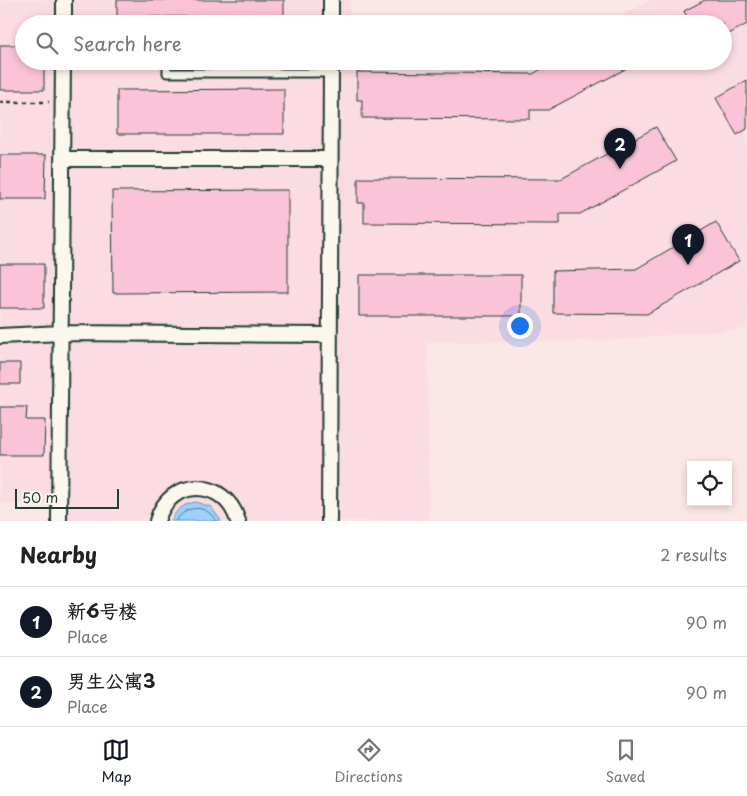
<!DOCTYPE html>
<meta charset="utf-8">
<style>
:root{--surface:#fff;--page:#f2f2f2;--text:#222;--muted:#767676;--line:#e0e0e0;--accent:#111827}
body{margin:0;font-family:"Playpen Sans","LXGW WenKai TC",sans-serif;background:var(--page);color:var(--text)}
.controls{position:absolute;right:15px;bottom:15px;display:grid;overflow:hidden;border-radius:0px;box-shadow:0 2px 8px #0003}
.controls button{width:45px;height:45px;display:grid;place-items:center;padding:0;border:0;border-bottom:1px solid var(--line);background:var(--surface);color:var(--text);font:25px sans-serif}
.scale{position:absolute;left:15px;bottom:12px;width:104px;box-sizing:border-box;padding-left:5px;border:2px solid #1f3d34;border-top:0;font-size:14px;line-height:18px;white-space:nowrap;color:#1f3d34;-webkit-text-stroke:4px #fbf7ec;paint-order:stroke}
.you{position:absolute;left:519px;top:325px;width:18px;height:18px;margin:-12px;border:4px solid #fff;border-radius:50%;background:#1a73e8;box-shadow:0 0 0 8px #1a73e833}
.badge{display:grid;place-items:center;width:32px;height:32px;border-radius:50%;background:var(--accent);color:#fff;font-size:16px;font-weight:700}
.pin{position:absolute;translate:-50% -41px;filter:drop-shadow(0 1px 2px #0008)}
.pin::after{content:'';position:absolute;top:26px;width:18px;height:15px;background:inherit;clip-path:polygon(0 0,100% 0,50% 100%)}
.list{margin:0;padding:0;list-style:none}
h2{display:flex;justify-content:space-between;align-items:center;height:65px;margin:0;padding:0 20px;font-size:21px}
h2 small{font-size:16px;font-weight:400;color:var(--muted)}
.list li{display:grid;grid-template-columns:32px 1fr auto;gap:15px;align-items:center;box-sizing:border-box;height:70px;padding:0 20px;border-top:1px solid var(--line)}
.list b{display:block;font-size:19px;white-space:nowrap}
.list p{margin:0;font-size:16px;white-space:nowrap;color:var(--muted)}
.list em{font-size:16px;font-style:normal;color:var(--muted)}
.icon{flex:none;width:28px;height:28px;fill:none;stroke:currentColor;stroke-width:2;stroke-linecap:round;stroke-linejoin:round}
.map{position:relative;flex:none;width:747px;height:521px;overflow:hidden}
.search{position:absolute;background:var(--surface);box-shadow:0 2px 8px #0003;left:15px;right:15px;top:15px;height:55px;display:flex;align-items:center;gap:12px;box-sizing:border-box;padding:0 18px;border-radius:28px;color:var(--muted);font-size:19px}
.sheet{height:205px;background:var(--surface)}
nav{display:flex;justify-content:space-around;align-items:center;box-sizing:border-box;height:70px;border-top:1px solid var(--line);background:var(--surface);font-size:14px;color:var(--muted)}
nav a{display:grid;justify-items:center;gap:2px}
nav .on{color:var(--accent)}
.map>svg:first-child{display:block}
.built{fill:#fbdce2}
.water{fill:#9dd1fb;stroke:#6b96ab}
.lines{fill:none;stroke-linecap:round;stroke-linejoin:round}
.shore{stroke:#517884;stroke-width:1}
.building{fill:#fbc3d8;stroke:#1f3d34}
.service-casing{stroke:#1f3d34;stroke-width:11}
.minor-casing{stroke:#1f3d34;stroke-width:18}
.path{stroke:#1f3d34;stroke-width:2.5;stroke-dasharray:4 4;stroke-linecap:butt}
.service{stroke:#fbf7ec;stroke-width:7}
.minor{stroke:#fbf7ec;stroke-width:14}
</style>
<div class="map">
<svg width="747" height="521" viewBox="0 0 747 521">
<rect width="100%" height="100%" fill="#fbe7e6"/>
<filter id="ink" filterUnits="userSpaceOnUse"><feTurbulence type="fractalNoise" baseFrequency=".02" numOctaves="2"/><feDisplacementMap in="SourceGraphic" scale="10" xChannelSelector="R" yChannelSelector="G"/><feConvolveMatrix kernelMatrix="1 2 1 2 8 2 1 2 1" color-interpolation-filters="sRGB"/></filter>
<g filter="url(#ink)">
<!-- built -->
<path class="built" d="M0,0H350V24H24V61H723V24H608L651,0H747V329L597,341L427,342L429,521H50V505L0,504Z"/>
<!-- water -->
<path class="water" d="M196,502L211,507L221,521H171C176,509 184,504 196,502Z"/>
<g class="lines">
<!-- shore -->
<path class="shore" d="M176,521C186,504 207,504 216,521"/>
</g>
<!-- building -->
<path class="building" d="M117,0H284V16L117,17Z
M705,0H747V24L723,37V24H691L684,11Z
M0,45H24V61H44V90H0Z
M555,61H626L629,67L548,110H530V119L362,118V100H357V72L533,74Z
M747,80V129L737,135L716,98Z
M284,89V134H117V90Z
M656,127L676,161L580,214H560V224L364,223V203H358V178L561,179Z
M0,155H46L45,199H0Z
M288,190V292L113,293L112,191Z
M716,222L739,261L647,314L553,313V271L636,269Z
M0,264H44V308H0Z
M359,275H521V316H359Z
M0,363H20V384H0Z
M0,407H27L26,420H45L44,455H0Z"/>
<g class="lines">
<!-- service casing -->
<g class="service-casing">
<path id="service" d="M167,61V73H331"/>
</g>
<!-- minor casing -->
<g class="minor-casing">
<path id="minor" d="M64,24V0
M331,24V0
M62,159H330
M0,336L61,333L330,335
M59,521L63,61
M157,521C169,477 225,477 238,521
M329,521L331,61"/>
</g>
<!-- path -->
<path class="path" d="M0,102H49"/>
<!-- service -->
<use href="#service" class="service"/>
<!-- minor -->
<use href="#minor" class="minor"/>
</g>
</g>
</svg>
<div class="controls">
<button><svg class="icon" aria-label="locate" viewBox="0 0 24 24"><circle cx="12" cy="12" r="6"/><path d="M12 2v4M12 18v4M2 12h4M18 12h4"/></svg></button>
</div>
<div class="scale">50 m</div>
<div class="you"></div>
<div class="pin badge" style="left:688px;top:265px">1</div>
<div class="pin badge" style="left:620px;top:169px">2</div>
<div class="search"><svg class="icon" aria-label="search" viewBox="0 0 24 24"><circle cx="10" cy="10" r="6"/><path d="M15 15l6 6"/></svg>Search here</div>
</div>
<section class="sheet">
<h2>Nearby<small>2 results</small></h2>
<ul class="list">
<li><span class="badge">1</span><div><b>新6号楼</b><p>Place</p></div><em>90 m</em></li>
<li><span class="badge">2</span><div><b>男生公寓3</b><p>Place</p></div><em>90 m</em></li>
</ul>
</section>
<nav>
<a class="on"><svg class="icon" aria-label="map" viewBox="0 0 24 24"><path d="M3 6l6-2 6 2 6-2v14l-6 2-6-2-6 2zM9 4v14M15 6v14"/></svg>Map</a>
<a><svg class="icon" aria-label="directions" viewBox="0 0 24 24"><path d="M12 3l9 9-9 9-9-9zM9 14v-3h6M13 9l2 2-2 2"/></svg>Directions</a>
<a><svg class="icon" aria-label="saved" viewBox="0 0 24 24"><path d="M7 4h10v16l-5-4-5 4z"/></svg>Saved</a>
</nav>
